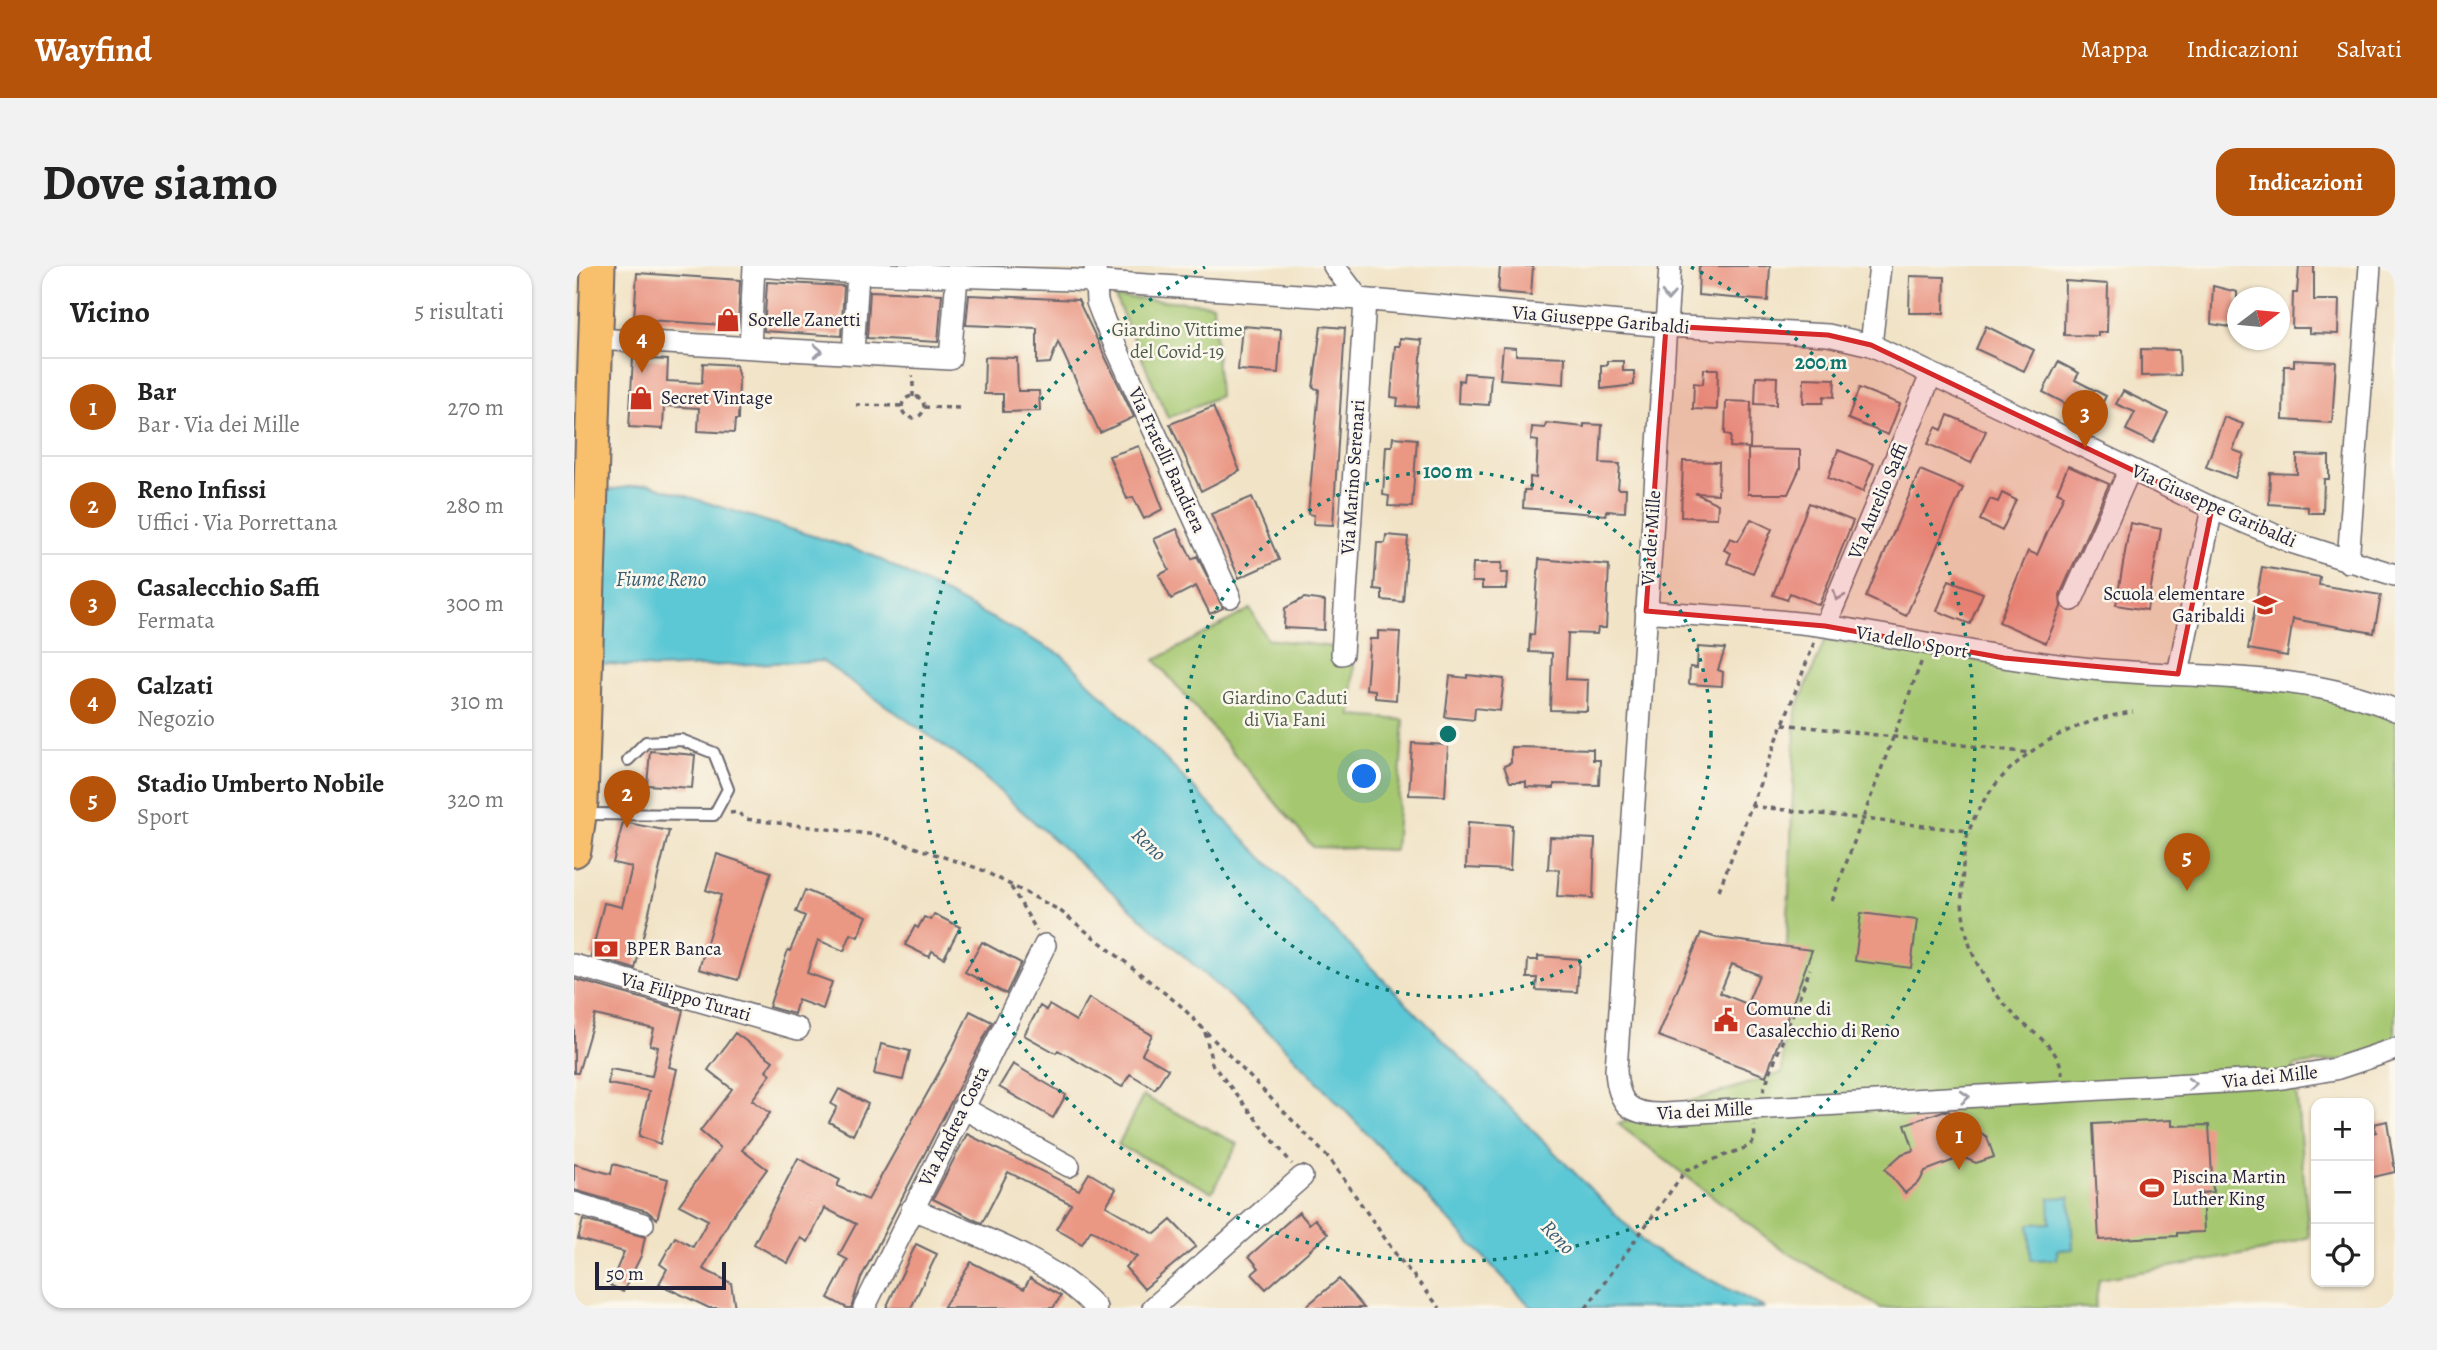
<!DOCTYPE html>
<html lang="it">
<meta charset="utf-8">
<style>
:root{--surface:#fff;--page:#f2f2f2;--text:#222;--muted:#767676;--line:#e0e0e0;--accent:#b45309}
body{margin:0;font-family:Alegreya,serif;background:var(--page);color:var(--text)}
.controls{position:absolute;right:21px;bottom:21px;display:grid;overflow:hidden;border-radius:14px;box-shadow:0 2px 5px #0004}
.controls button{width:63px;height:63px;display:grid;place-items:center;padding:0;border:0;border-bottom:2px solid var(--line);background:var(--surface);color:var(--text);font:35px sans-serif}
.compass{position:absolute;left:1653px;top:21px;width:63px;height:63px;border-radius:50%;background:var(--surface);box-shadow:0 2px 5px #0004;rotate:74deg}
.scale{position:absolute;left:21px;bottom:18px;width:131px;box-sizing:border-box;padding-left:7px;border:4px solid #22223b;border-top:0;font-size:19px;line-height:24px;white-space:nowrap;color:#22223b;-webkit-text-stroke:5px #fbf7ec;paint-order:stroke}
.you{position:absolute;left:791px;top:511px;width:24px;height:24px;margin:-18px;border:5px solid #fff;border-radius:50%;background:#1a73e8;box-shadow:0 0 0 10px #1a73e833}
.badge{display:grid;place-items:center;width:46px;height:46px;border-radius:50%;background:var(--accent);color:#fff;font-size:23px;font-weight:700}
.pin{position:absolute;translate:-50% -58px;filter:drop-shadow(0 2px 4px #0008)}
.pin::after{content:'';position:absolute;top:37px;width:24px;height:21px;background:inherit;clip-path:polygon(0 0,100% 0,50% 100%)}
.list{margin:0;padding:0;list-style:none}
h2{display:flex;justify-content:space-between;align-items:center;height:91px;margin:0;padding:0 28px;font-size:30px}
h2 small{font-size:23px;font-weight:400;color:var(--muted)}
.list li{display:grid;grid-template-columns:46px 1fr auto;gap:21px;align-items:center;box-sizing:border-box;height:98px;padding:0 28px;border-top:2px solid var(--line)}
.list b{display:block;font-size:26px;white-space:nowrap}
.list p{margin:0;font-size:23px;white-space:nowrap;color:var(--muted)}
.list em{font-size:23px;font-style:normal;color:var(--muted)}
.icon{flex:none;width:38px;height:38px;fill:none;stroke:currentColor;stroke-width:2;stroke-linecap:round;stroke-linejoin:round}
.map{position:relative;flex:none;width:1821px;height:1042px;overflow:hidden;border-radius:21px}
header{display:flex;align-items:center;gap:42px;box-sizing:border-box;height:98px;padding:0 35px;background:var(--accent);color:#fff}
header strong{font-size:33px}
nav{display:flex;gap:38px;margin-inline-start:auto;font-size:24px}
.intro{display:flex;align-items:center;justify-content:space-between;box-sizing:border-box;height:168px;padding:0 42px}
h1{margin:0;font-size:49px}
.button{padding:18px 32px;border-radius:21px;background:var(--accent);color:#fff;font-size:24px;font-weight:700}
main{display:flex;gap:42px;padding:0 42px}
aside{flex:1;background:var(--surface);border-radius:21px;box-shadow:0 2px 5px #0004}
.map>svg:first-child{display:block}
.green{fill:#a5c770;stroke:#647456;stroke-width:2}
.water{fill:#5dc8d5;stroke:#407588;stroke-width:2}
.building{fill:#ea9784;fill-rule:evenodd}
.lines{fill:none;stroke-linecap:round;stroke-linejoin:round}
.lane-casing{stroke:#6a666c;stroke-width:14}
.street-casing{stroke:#6a666c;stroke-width:24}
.primary-casing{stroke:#6a666c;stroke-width:37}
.path{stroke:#6a666c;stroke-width:3.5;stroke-dasharray:5 5;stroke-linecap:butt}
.lane{stroke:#fff;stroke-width:10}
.street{stroke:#fff;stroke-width:21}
.primary{stroke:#f8bf6c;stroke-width:33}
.oneway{stroke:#9c9ca7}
.marked{fill:#d62828;fill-opacity:0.2;stroke:#d62828;stroke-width:5;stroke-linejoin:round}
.ring{fill:none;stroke:#0f766e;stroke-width:3.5;stroke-dasharray:3.5 7}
.labels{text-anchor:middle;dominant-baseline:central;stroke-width:5;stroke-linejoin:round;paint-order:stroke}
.poi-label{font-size:19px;fill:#22223b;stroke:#fbf7ec;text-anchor:start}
.street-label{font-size:19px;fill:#22223b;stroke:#fbf7ec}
.park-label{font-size:19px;fill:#505c4e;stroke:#fbf7ec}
.water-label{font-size:21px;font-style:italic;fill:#375c71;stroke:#fbf7ec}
.centre{fill:#0f766e;stroke:#fbf7ec;stroke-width:3.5}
.ring-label{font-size:21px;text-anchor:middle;font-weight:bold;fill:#0f766e;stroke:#fbf7ec;stroke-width:5;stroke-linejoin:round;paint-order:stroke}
</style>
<header>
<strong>Wayfind</strong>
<nav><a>Mappa</a><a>Indicazioni</a><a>Salvati</a></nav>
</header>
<div class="intro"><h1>Dove siamo</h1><a class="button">Indicazioni</a></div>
<main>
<aside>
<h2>Vicino<small>5 risultati</small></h2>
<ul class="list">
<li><span class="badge">1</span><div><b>Bar</b><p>Bar · Via dei Mille</p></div><em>270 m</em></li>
<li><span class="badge">2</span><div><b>Reno Infissi</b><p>Uffici · Via Porrettana</p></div><em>280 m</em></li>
<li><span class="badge">3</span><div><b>Casalecchio Saffi</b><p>Fermata</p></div><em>300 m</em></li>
<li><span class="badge">4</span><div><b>Calzati</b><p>Negozio</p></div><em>310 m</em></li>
<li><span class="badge">5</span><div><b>Stadio Umberto Nobile</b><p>Sport</p></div><em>320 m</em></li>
</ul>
</aside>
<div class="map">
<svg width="1821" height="1042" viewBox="0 0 1821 1042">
<rect width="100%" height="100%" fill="#fbf7ec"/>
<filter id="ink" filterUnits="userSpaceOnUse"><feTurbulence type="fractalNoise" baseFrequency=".0143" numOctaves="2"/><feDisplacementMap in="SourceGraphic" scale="14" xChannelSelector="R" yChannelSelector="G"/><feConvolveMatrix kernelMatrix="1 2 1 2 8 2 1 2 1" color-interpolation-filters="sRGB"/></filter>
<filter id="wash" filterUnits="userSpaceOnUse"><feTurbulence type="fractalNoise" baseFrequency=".00686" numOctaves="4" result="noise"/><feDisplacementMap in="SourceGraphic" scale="28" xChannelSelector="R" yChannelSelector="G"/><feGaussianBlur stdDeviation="1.57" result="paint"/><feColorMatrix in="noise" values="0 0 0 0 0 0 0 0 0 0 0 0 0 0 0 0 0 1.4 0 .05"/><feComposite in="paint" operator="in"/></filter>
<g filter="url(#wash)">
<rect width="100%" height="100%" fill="#f1e3c6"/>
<!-- green -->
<path class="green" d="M541,31L639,38L645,130L594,152Z
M676,343L693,373L759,381L760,397L780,398L778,450L830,454L821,584L739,581L581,394Z
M1251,374L1396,393L1664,411L1821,441V779L1776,793L1720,800L1735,971L1690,985L1525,1013L1521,1042H1307L1206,982L1044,858L1208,807L1222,445Z
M569,830L664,878L638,926L544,879Z"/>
<!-- water -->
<path class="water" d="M74,218L296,288L488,389L1075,982L1191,1042H958L707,777L394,497L248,395L82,402L0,395V229Z
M1496,931L1499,983L1483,984V993L1457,994L1455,958L1476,957L1475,932Z"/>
<g id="blocks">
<!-- building -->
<path class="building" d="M926,0H959L957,29L924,26Z
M1125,0H1196L1194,35L1124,29Z
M1725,0H1740V34H1765L1764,68L1735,67V62H1718L1719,27H1723Z
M63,7L166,14L164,60L60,53Z
M1336,10L1371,11L1370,47H1335Z
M1491,15L1534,18L1533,66H1524V70L1490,69Z
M193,16L270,20L267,70L190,65Z
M1639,20L1663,26V62L1637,58Z
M296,25L368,28L364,76L293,72Z
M395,29L504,34L560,151L526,167L484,76L476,97L463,98V62L392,59Z
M668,60L707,63L704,107L664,104Z
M747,60L771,62L759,259L739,258L740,249L734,248L745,123L739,122Z
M1412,60L1460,84L1450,105L1402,83Z
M826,72L848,74L844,141L823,140L824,132L817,131L821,80H826Z
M929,81L942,82V89L991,91L990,118L926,113Z
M1567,83L1605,84L1606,109L1567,110Z
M411,91L443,92L444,125H465L466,145L429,146V128H410Z
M59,92L94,94L93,115L128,117L129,97L162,99L165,112L164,154H161L160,167L124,165L125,142L90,140L89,163L55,161Z
M1720,94L1762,96L1758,157L1709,154L1710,100H1720Z
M1033,95H1049V105H1060V119L1027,123V99H1033Z
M1484,96L1505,107L1501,114L1532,130L1517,160L1493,147L1496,140L1469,126Z
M1130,103H1144L1143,144L1119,143L1120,117L1129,118Z
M890,107L917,109L915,139L884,137L885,114L889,115Z
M1182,110L1203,111L1202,139L1181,138Z
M1230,112L1261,113L1260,131L1250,130L1249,137H1229Z
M1285,122L1326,138L1314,169L1274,153Z
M1549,125L1594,147L1579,177L1552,164L1561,146L1542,138Z
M1152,135L1177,136L1176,182L1156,181L1157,169L1151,168Z
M639,141L666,205L627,225L596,158Z
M1374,149L1412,165L1397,197L1354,178L1362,161L1368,164Z
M1650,151L1669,158L1659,184L1670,188L1661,212L1632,201Z
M972,157L1010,161V158L1028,159L1026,197L1046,198L1044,223H1052L1051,246L1032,245V249L949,242L950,224H956V211L962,212L964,175L957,174L958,161L971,162Z
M819,171L843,173L838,241L814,240L815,230L809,229L812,180H818Z
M565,180L589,243L570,253L559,231L553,233L535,190Z
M1174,183L1226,184V202L1214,228H1174Z
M1264,184L1300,198L1289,226L1254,212Z
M1723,189L1755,190V213H1750L1749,247H1734V241L1695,238L1696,207L1723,208Z
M1109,195L1145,196L1144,228L1121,227L1144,238L1143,252L1107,251Z
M1494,200L1535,218L1486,329L1487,341L1472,377L1425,356L1454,285L1463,289L1490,229L1483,226Z
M1346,204L1389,222L1332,350L1292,331Z
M1428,227L1442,234L1428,265L1406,254L1416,233L1424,236Z
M678,231L705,294L665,312L637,248Z
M1235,237L1279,255L1245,339L1216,327L1213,334L1199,329Z
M1177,253L1198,263L1179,307L1153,297L1157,287L1150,284L1156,272L1164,275Z
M1556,257L1587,263L1573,344L1542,339Z
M603,263L618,293L623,290L649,342L636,348L622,320L597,333L585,309L595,304L580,273Z
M812,269L834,271L829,336L808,334V324L800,323L803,277H811Z
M965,293L1035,299L1032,362H1024L1023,368L994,367L992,413L1014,414L1013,445L976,444L978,387L955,386L956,368L960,369Z
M899,297H928L927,307H934L933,323H908V316H898Z
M1688,301L1746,311L1745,319L1807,329L1800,367L1719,353L1713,390L1674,383Z
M1375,314L1409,327L1396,358L1363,345Z
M730,332L751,335L750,364L710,362L711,342Z
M804,365L826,366L822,434L801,432V424L792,423L796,373H804Z
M1124,381L1151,383L1144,404L1149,406L1148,420L1115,418L1116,401L1123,402Z
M893,409L930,413L926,445L901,442L900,454L871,451L876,410L893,412Z
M838,477L874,479L871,530L835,529Z
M937,481L1019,483V494H1026L1025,519L980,518V522L952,521V516H936L930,500L937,497Z
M76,485L121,489L118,522L73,519Z
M49,556L95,565L61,703L17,690L30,637L48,641L58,601L39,597Z
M894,556L938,559L936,604L892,602Z
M976,571L1021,573L1019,632L983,630L985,604L974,603Z
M143,588L197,606L164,714L125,703L147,629L132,624Z
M231,624L293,650L284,671L277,668L270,685L244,674L233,707L258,716L249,743L224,734L220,748L195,741L214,684L216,685L231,650L222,646Z
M1287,647L1343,654L1337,702L1281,695Z
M360,648L386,661L370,692L358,685L355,691L331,679L341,660L344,662L350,651L357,654Z
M1127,667L1143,672L1238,684L1192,810L1084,770ZM1158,698L1185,709L1173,738L1146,727Z
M408,676L447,697L432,728L391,706Z
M964,690L1005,693L1003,726L962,724L963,712H953L954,694H964Z
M0,713L109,744L95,801L103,803L86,878L65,870L75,825L34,818L36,803L78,810L84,781L76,779L80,763L21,749L4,807H0Z
M515,732L578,769L568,788L594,803L581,823L556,808L548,821L484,784L482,787L450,769L466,740L472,744L475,739L502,755Z
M396,745L418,756L287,1012L277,1042H273L254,1032L274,994L265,989L282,958L251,942L234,976L227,972L214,997L180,978L224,892L266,914L263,920L294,934L378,783Z
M161,767L199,795L192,804L197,808L178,834L196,847L168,884L193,903L157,952L129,1003L157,1017L161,1042H135L85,1018L93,1003L86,998L101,971L119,981L134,954L105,939L146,882L126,865L158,823L134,804Z
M307,778L336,785L329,814L300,808Z
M439,798L492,829L479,852L425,821Z
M265,823L294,838L279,869L255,856L263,841L257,838Z
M1369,845H1374L1413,871L1420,891L1402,897L1388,891L1351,905L1346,915L1331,927L1311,903L1328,888L1340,884L1331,858Z
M1598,854V860L1635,859L1639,926L1628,927L1630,966L1603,967V970L1525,974L1519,858Z
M1813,855L1821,906L1795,912V868L1802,866L1800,858Z
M393,868L505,924L515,907L542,923L532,940L581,968L597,954L622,980L570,1023L551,1001L563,991L517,964L508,978L482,963L497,938L434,906L408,957L403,955L359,933Z
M0,898L37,908L39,898L94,913L83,953L73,945L0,924Z
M725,946L735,958L741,953L754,968L692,1023L678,1008L685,1002L675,990Z
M9,954L71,971L67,990L49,1026L36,1019L50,986L4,973Z
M342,978L363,988L337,1042H312Z
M397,996L450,1023L456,1012L487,1030L479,1042H369Z
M765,1013L790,1042H730Z"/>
</g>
</g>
<g filter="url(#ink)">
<use href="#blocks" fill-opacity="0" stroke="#6a666c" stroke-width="2"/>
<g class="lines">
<!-- lane casing -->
<g class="lane-casing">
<path id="lane" d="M9,548L140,549L154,523L140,487L107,474L72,476L54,494"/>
</g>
<!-- street casing -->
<g class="street-casing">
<path id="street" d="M183,0L284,7L498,14L785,33L1092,60L1254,69L1297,79L1638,242L1717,276L1821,309
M521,0L523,36L531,57L656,331
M760,0L785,33
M1096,0L1042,804C1044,839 1056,849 1090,848L1703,813L1761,803L1821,783
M22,73L376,93L383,11
M1297,79L1306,0
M176,81L180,0
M279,87L284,7
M1774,296L1796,0
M1498,334L1556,203
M1072,345C1131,350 1192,352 1251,360C1340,373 1428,394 1518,403C1618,413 1726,404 1821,444
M1251,360L1357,109
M768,388L791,34
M1604,408L1638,242
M0,699L224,763
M389,842L495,900
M0,937L69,958
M338,943C401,969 474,991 522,1042
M290,1042L471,679
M579,1042L728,911"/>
</g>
<!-- primary casing -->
<g class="primary-casing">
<path id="primary" d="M0,584L7,536L24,0"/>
</g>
<!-- path -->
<path class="path" d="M328 141a11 11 0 1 1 22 0a11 11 0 1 1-22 0Z
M339,131V110
M282,139L329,140
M350,141L387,142
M1209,458L1457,487
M1177,540L1394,565
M156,547L164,546L171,553L303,569L406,603L485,644L606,739L756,893L823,990L866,1042
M437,621L463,665
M1145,624L1240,377
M1258,635L1348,394
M631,766L638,798L718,898
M1488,809C1488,784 1459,767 1443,752C1430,738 1416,722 1407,705C1392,678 1387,649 1388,618C1389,602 1389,581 1395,565C1419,497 1491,455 1559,446
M1189,825L1236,703
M1012,1042L1112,904L1176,880L1181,873L1180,860"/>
<!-- lane -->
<use href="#lane" class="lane"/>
<!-- street -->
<use href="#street" class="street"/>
<!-- primary -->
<use href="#primary" class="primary"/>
</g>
<!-- one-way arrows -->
<defs><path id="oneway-chevron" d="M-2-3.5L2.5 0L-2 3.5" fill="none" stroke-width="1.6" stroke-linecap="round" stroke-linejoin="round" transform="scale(1.75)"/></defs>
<g class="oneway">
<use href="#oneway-chevron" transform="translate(1094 30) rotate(93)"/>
<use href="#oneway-chevron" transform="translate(244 85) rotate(3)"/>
<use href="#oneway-chevron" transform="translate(1264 330) rotate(113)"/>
<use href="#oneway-chevron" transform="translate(1618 818) rotate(-3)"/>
<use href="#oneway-chevron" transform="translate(1391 831) rotate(-3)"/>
</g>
</g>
<!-- marked area -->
<path class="marked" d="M1092,60L1254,69L1297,79L1638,242L1604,408L1430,392L1251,360L1072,345Z"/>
<!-- distance rings -->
<g class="ring">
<circle cx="874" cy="468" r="263"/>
<path d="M1117 1A527 527 0 1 1 631 1"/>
</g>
<!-- icons -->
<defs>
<g id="shop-bare" transform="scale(1.89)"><path d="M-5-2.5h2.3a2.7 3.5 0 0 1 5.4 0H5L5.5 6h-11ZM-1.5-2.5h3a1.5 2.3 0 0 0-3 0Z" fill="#c8321e" stroke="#fbf7ec" stroke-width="2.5" paint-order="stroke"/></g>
<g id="school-bare" transform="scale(1.89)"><path d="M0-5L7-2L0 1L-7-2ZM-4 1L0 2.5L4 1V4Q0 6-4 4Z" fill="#c8321e" stroke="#fbf7ec" stroke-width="2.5" paint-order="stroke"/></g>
<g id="bank-bare" transform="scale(1.89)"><path d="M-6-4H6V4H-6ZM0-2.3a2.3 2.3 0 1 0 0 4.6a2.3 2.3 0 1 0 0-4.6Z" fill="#c8321e" stroke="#fbf7ec" stroke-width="2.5" paint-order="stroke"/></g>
<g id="civic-bare" transform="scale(1.89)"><path d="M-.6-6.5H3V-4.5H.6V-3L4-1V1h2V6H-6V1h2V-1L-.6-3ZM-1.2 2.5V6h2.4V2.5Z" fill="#c8321e" stroke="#fbf7ec" stroke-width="2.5" paint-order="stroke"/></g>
<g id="stadium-bare" transform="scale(1.89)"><path d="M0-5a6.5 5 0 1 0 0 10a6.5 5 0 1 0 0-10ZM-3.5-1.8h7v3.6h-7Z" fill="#c8321e" stroke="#fbf7ec" stroke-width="2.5" paint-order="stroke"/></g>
</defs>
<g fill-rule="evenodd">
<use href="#shop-bare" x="154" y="54"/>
<use href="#shop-bare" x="67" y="132"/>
<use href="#school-bare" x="1691" y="339"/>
<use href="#bank-bare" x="32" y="683"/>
<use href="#civic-bare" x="1152" y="754"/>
<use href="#stadium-bare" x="1578" y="922"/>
</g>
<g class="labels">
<!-- poi labels -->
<g class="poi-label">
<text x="174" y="54">Sorelle Zanetti</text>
<text x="87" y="132">Secret Vintage</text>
<text x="1671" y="328" text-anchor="end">Scuola elementare<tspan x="1671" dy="22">Garibaldi</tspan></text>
<text x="52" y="683">BPER Banca</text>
<text x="1172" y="743">Comune di<tspan x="1172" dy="22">Casalecchio di Reno</tspan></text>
<text x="1598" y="911">Piscina Martin<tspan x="1598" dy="22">Luther King</tspan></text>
</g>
<!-- street labels -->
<g class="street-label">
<text transform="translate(1027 54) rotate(5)">Via Giuseppe Garibaldi</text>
<text transform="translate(593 194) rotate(65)">Via Fratelli Bandiera</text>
<text transform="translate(779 211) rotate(-86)">Via Marino Serenari</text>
<text transform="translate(1304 235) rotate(-67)">Via Aurelio Saffi</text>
<text transform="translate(1640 240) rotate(24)">Via Giuseppe Garibaldi</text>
<text transform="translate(1077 272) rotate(-86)">Via dei Mille</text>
<text transform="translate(1338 376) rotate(10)">Via dello Sport</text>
<text transform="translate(112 731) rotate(16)">Via Filippo Turati</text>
<text transform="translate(1696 811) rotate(-6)">Via dei Mille</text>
<text transform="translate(1131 845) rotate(-3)">Via dei Mille</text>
<text transform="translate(380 860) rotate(-63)">Via Andrea Costa</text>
</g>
<!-- park labels -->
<g class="park-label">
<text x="603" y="64">Giardino Vittime<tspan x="603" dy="22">del Covid-19</tspan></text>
<text x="711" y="432">Giardino Caduti<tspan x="711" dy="22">di Via Fani</tspan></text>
</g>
<!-- water labels -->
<g class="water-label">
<text x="87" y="313">Fiume Reno</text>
<text transform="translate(575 578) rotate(43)">Reno</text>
<text transform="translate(984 971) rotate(46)">Reno</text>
</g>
</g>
<circle cx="874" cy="468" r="10" class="centre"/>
<g class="ring-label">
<text x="1247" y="103">200 m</text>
<text x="874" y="212">100 m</text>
</g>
</svg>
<div class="controls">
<button>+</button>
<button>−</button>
<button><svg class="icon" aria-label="locate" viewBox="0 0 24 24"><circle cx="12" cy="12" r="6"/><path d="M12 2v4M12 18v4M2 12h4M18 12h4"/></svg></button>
</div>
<svg class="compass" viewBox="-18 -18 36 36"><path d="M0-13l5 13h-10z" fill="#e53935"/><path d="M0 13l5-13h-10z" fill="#767676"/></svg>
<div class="scale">50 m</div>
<div class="you"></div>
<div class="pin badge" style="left:1385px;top:904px">1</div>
<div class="pin badge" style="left:53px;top:562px">2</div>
<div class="pin badge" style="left:1511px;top:182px">3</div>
<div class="pin badge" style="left:68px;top:107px">4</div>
<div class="pin badge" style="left:1613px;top:625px">5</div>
</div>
</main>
